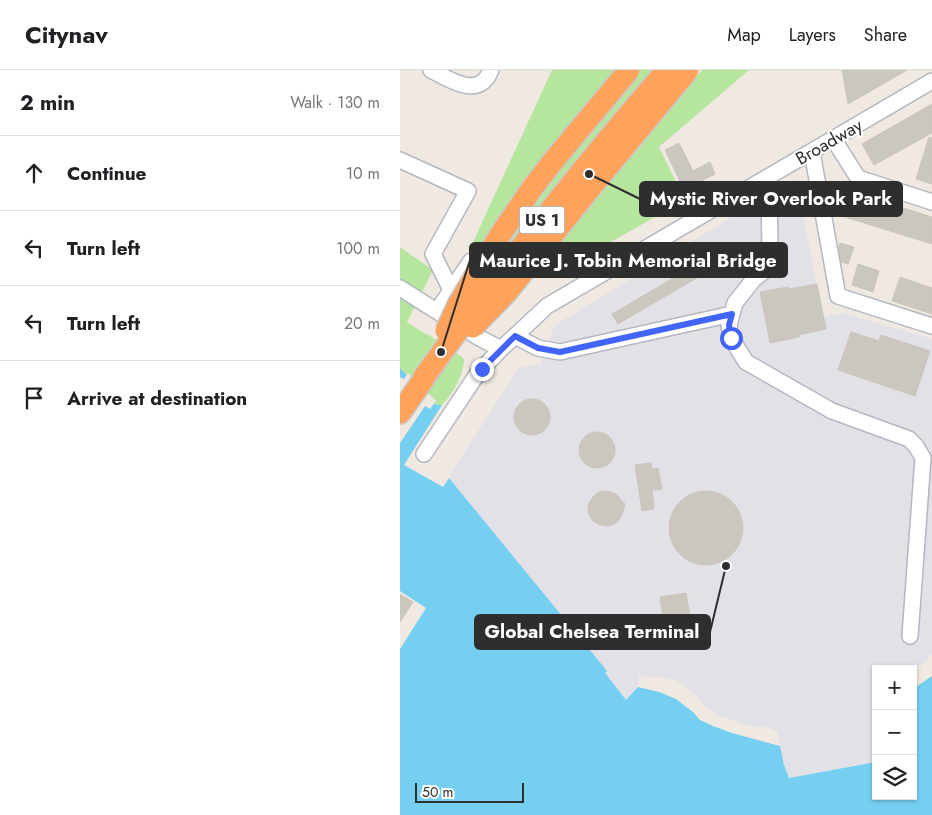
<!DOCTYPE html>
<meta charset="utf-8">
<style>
:root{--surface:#fff;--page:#f6f6f6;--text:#202124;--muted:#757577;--line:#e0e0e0}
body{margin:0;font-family:Jost,sans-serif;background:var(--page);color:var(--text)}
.controls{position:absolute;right:15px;bottom:15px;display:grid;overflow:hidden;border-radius:0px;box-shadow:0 1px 4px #0004}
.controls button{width:45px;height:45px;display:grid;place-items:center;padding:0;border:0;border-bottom:1px solid var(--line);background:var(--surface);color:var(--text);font:25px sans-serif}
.scale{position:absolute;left:15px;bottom:12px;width:109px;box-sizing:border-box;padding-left:5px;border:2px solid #2e2e2e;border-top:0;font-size:14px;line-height:18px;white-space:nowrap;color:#2e2e2e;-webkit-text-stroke:4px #fff;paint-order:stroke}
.stop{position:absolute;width:15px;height:15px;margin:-11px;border:4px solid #4264fb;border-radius:50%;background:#fff}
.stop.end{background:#4264fb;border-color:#fff;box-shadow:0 1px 5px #0008}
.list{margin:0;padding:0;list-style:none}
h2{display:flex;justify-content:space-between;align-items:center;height:65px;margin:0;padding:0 20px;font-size:21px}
h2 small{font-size:16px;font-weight:400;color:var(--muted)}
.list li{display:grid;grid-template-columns:32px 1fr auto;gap:15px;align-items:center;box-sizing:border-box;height:75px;padding:0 20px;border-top:1px solid var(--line)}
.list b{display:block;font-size:19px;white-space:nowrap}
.list em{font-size:16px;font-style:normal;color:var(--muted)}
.icon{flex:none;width:28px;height:28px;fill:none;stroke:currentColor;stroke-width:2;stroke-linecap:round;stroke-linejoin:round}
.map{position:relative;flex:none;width:532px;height:745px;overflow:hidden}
header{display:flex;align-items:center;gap:30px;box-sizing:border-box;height:70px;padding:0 25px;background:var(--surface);border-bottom:1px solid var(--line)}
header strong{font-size:24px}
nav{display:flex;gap:28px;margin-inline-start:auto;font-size:18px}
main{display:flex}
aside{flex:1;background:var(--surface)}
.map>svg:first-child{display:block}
.industrial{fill:#e3e1e8}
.green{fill:#b6e59e}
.water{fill:#75cff0}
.pier{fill:#efe9e1}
.building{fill:#cbc7bf;stroke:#cbc5ba}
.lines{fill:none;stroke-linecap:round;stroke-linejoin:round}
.minor-casing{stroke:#b4b7c1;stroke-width:18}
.highway-casing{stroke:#c9c9c9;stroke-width:24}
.minor{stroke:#fff;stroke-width:15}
.highway{stroke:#ffa35c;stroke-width:21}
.highway-bridge-casing{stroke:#c9c9c9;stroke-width:24;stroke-linecap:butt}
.highway-bridge{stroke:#ffa35c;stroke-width:21}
.route{stroke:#4264fb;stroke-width:6}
.labels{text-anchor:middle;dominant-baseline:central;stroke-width:4;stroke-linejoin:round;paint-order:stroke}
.shield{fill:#fff;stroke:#6d6d6d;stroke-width:1}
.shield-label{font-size:16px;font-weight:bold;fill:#2e2e2e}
.street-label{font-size:18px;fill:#2e2e2e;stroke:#fff}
.leader{fill:none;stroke:#2e2e2e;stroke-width:2}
.callout-dot{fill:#2e2e2e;stroke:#fff;stroke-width:2}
.callout{fill:#2e2e2e;stroke:#2e2e2e;stroke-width:2}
.callout-label{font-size:19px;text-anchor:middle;font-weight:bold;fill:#fff}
</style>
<header>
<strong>Citynav</strong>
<nav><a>Map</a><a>Layers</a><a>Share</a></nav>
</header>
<main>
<aside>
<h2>2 min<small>Walk · 130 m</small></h2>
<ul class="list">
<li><svg class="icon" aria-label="ahead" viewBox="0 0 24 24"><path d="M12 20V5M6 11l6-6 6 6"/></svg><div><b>Continue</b></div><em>10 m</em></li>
<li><svg class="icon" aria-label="left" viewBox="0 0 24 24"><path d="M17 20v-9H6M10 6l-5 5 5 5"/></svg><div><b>Turn left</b></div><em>100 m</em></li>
<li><svg class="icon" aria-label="left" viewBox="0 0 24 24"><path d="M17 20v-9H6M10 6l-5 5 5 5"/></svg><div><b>Turn left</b></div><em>20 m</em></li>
<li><svg class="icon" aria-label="arrive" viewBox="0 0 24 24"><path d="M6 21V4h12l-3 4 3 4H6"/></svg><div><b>Arrive at destination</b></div></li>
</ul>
</aside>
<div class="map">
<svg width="532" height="745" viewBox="0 0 532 745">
<rect width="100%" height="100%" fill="#efe9e1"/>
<!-- industrial -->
<path class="industrial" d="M396,108L423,247L442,243L532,269V584L525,592L520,596L495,599H476V692L389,708L384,695L377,661L362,656L353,657L342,654L331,649L320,647L303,634L292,622L277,611L267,608L251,607L239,605L238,617L226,630L49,408L54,398L106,318L118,298L141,294L154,256Z"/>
<!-- green -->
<path class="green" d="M152,0H278L286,18L302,0H349L259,77L285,130L154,204L63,194Z
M0,177L33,200L7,252C26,265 47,274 64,289C64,304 53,324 42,335H36L0,298Z"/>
<!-- water -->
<path class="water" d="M0,298L36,335H42L4,395L43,417L49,408L207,601L205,603L226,630L238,617L259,622L276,629L293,642L300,650L313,656L332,663L380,676L384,695L389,708L476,692V726H513V619L532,606V745H0Z"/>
<!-- pier -->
<path class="pier" d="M8,303L36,331L30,339L25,336L0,373V307L4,309Z
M0,521L26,538L0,579Z"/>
<!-- building -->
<path class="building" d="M442,0H507L448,34Z
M532,34V63L474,95L462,74Z
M529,67L532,68V114L516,109Z
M279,73L293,101L310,92L315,104L284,120L265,80Z
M436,117L532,147V174L432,143L431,132Z
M440,173L454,177L448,194L441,192L439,177Z
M330,175L336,185L218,254L212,244Z
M458,194L479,201L473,222L452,215Z
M500,207L532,218V244L492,231Z
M417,214L426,259L398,265L399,267L370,273L360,222L388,217L389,219Z
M451,262L479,271L481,265L530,281L515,326L438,300Z
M114 347a18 18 0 1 1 36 0a18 18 0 1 1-36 0Z
M179 380a18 18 0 1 1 36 0a18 18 0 1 1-36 0Z
M251,393L252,399L258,398L262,419L252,420L254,439L242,441L235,395Z
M205,421L211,422L216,424L225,434L222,445L219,450L214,454L208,456L200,455L193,451L189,445L188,439L189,433L193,427L199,422Z
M269 458a37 37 0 1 1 74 0a37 37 0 1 1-74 0Z
M286,523L292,558L265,562L260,527Z
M0,524L13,532L0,552Z"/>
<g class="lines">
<!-- minor casing -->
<g class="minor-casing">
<path id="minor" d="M31,0C50,10 79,30 91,0
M434,70L458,108L532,132
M412,82L438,226L532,256
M0,90L68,121L33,184L51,220
M369,107L370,186L363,202L354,209L335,233L329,255L331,268L346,292L432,341L509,369L516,376L523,388L510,566
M127,184L152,194
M0,218L76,266L101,279
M37,241L71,191L91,185
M115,266L138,278L160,282L332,244
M24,384L78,303L101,279L147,236L532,11"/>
</g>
<!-- highway casing -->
<g class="highway-casing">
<path id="highway" d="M0,343L35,293"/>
</g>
<!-- minor -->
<use href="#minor" class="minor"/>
<!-- highway -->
<use href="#highway" class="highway"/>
<!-- highway-bridge casing -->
<g class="highway-bridge-casing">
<path id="highway-bridge" d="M73,257L107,222L188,121L288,0
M46,261L59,233L102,162L133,117L154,90L229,0
M24,307C101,201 181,98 267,0"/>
</g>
<!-- highway-bridge -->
<use href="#highway-bridge" class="highway-bridge"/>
</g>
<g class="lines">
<!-- route -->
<path class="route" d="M82,299L115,266L138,278L160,282L332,244L329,255L331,268"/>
</g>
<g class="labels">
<!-- shield labels -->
<rect class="shield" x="119.5" y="136.5" width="45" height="27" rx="4"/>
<g class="shield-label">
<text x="142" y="150">US 1</text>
</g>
<!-- street labels -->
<g class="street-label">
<text transform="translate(429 72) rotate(-30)">Broadway</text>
</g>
</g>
<!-- callouts -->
<path class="leader" d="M189 104L240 129M41 282L70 190M326 496L310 562"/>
<g class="callout-dot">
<circle cx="189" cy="104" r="5"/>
<circle cx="41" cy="282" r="5"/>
<circle cx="326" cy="496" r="5"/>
</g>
<g class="callout">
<rect x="240" y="112" width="262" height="34" rx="5"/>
<rect x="70" y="173" width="317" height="34" rx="5"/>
<rect x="75" y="545" width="235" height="34" rx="5"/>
</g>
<g class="callout-label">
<text x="371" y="135">Mystic River Overlook Park</text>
<text x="228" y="197">Maurice J. Tobin Memorial Bridge</text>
<text x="192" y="568">Global Chelsea Terminal</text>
</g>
</svg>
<div class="controls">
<button>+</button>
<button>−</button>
<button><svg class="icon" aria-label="layers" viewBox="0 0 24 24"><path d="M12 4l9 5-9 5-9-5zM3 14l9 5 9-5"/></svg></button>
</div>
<div class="scale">50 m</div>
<div class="stop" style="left:331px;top:268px"></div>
<div class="stop end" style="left:82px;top:299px"></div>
</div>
</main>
